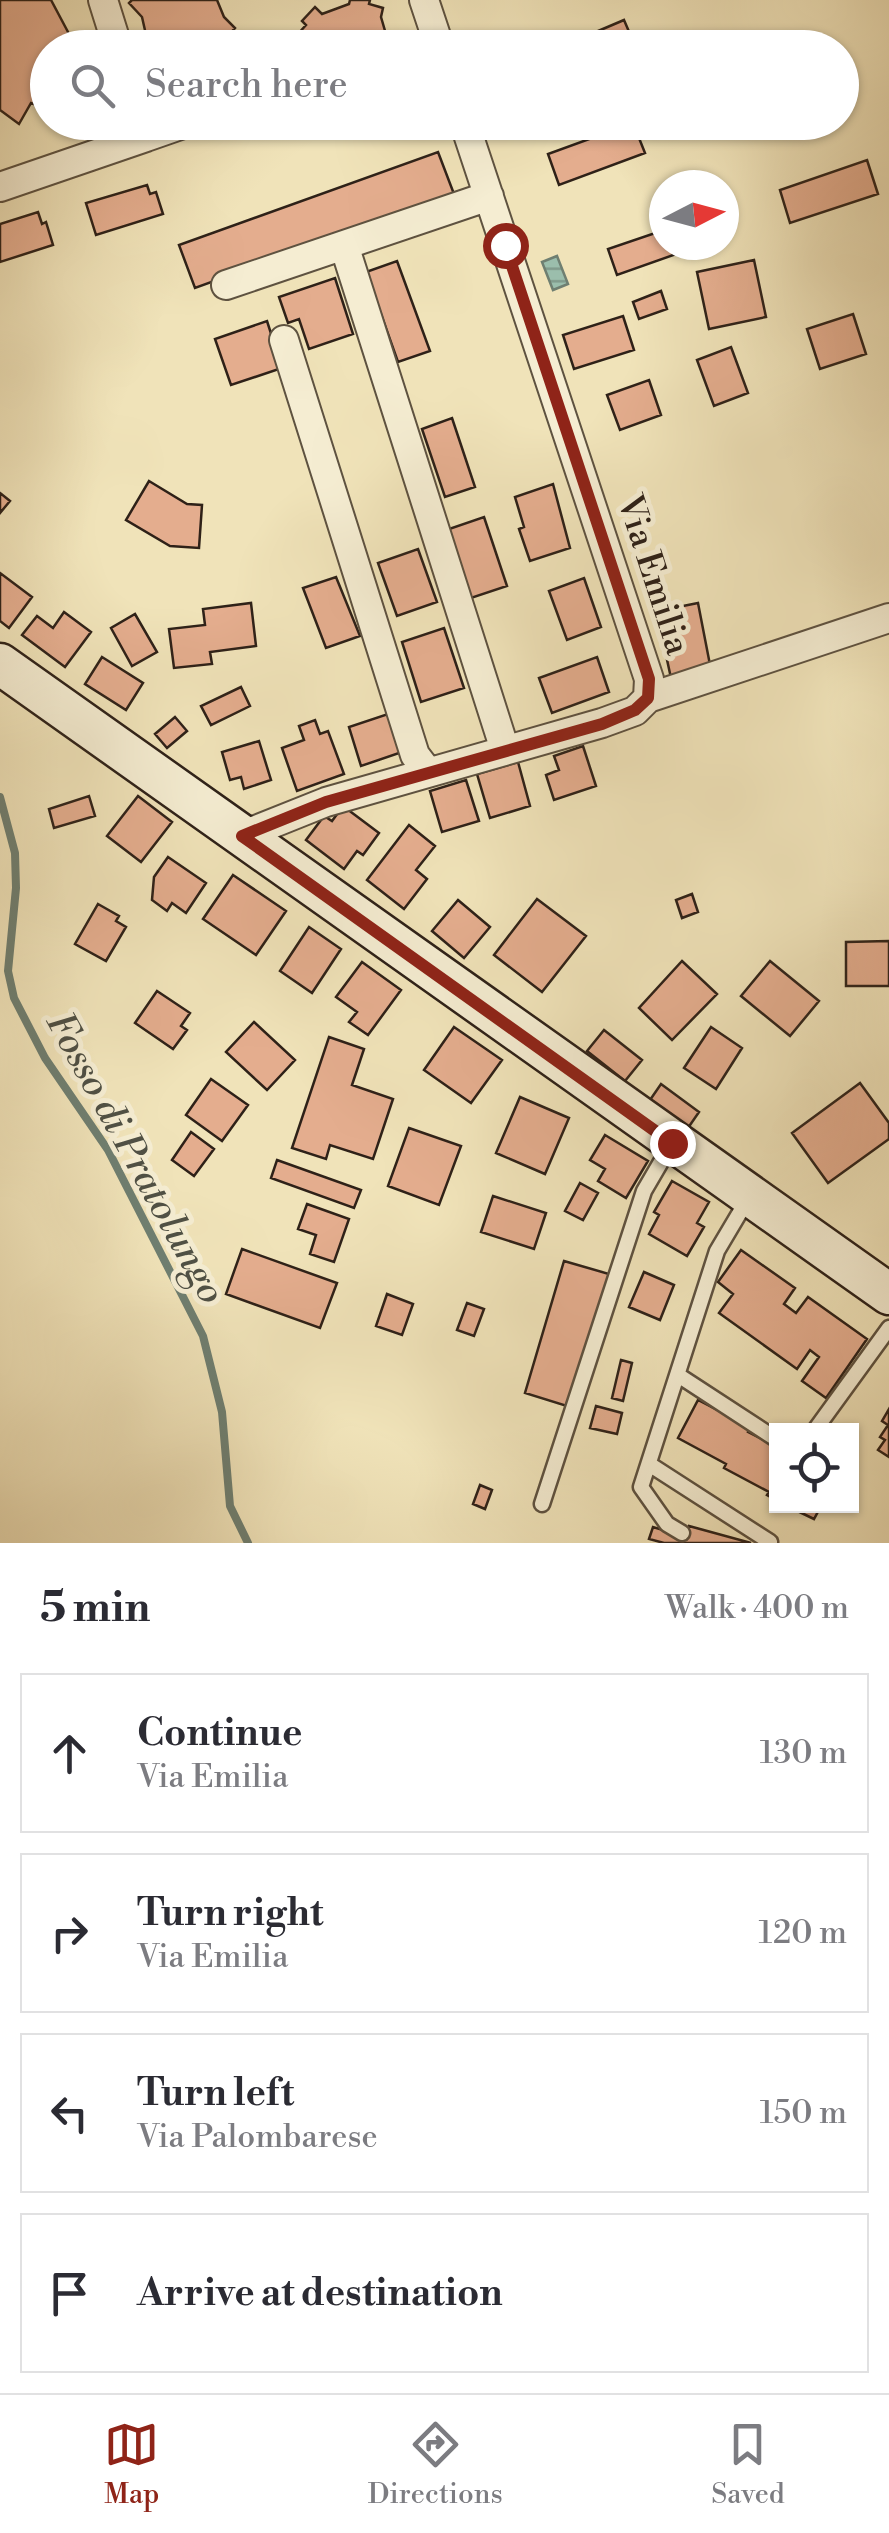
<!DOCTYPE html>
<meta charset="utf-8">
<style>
:root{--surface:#fff;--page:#f2f2f3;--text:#2b2b33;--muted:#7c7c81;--line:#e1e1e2;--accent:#8f2418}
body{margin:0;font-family:"Libre Bodoni",serif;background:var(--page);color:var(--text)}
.controls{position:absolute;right:30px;bottom:30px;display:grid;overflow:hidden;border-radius:0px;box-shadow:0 2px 8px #0004}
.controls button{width:90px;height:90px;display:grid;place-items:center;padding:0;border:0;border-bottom:2px solid var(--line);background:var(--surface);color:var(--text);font:50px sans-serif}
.compass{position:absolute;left:649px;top:170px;width:90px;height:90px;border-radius:50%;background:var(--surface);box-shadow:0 2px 8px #0004;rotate:84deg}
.stop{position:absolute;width:30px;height:30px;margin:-22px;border:8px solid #8f2418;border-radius:50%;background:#fff}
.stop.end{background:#8f2418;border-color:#fff;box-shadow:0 2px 10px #0008}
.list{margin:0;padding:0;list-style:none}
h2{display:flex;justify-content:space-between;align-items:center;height:130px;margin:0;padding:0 40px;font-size:42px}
h2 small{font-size:32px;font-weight:400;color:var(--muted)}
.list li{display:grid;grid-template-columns:65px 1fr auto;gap:30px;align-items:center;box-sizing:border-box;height:160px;margin:0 20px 20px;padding:0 20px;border:2px solid var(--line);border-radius:0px}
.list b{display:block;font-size:38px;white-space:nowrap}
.list p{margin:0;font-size:32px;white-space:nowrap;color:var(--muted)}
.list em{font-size:32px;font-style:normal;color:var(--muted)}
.icon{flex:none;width:55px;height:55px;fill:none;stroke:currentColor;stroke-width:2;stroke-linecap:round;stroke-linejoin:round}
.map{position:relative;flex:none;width:889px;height:1543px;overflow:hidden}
.search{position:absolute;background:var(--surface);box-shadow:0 2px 8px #0004;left:30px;right:30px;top:30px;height:110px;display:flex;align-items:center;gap:25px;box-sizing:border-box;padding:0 35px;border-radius:55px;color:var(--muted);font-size:38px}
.sheet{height:850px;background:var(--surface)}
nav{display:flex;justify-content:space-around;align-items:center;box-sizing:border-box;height:140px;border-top:2px solid var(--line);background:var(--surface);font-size:28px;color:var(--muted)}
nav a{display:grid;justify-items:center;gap:5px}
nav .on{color:var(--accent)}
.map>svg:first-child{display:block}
.water{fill:url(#water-rules);stroke:#6f7f71;stroke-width:2.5}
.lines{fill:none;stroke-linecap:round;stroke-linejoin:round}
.stream{stroke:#6f7f71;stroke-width:8}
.building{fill:#e4ad8e;stroke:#2e2118;stroke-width:2.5}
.lane-casing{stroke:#5e5240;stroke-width:19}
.street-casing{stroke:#5e5240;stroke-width:32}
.secondary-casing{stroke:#2e2118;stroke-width:45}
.lane{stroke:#f5edd2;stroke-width:14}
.street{stroke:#f5edd2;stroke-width:28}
.secondary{stroke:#f5edd2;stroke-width:40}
.route{stroke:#8f2418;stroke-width:12}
.labels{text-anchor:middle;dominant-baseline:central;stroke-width:10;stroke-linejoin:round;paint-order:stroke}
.street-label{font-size:35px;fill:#2e2118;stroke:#f5edd2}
.water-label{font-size:38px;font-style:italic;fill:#4f5044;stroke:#f5edd2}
</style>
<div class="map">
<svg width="889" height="1543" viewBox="0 0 889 1543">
<defs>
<pattern id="water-rules" width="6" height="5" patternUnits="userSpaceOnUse" patternTransform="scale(2.5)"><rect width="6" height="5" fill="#9bbeac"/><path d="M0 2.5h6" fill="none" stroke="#7f9a8b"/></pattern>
</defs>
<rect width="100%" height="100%" fill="#f0e3b9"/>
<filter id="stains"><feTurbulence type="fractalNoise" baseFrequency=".002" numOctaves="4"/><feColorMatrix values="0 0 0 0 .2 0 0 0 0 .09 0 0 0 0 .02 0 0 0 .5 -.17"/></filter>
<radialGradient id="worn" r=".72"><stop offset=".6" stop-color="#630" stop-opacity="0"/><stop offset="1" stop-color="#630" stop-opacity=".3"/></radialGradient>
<!-- water -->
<path class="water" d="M557,256L568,284L553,290L542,262Z"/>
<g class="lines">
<!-- stream -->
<path class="stream" d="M0,797L15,853L16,888L8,971L14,998L45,1058L108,1150L203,1336L222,1412L230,1506L248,1543"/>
</g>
<!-- building -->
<path class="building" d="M0,0H51L68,32V48H48V109L31,103L19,124L0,110Z
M132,0H217L224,17L235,28L227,37L230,40L223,48L207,45L149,48L142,17L129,3Z
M350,0H370L369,4L383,8L381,17L390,48H307L297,35L306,25L302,21L315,7L322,14L349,4Z
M624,20L636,48H589L584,37Z
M704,122H736L708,134Z
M633,123L645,153L559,185L548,154Z
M438,152L454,194L195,288L179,245Z
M867,160L878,194L790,223L780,190Z
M147,185L150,194L156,192L163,214L96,235L86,203Z
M38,212L42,224L46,222L53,245L0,262V224Z
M664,230V245H677L679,253L617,275L608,249Z
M754,260L766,317L709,329L697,272Z
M397,261L430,351L398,362L366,272Z
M335,278L353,334L309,349L299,319L288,323L279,297Z
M661,291L667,309L639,319L633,302Z
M853,314L866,354L820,369L807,329Z
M623,316L634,350L574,369L563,335Z
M267,321L282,368L231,385L215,339Z
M731,347L748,393L714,406L697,360Z
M649,380L661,415L620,430L607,395Z
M452,418L475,487L445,497L422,429Z
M149,481L187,504L202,505L199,548L170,546L126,520Z
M553,484L570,548L530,561L519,529L524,527L515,497Z
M0,493L10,501L0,513Z
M484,517L507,586L471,598L449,529Z
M418,549L437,602L397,616L378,563Z
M0,573L32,597L9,628L0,621Z
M336,577L360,636L326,648L303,588Z
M584,578L601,627L567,640L549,591Z
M251,603L256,646L210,652L212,664L174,668L169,629L205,625L203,609Z
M698,603L711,670L671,678L659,623L676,620L673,608Z
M64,612L91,632L65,667L22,635L37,616L53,628Z
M135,614L157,652L132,666L111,628Z
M444,628L464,688L421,702L402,642Z
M102,657L143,683L126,710L85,684Z
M597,657L609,692L552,713L539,678Z
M241,687L250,706L211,725L201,706Z
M391,713L405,751L361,766L349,727Z
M175,717L187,731L167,748L155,734Z
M315,720L320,734L328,731L344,774L297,791L282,748L304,740L299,726Z
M259,741L271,780L244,789L241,777L230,780L222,752Z
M583,746L596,786L554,800L546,775L559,770L554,756Z
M518,762L530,806L490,818L477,774Z
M466,780L479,821L442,832L430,791Z
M89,796L95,816L54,828L49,809Z
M138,796L172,822L141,862L107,836Z
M343,806L379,833L363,855L357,851L344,869L306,840L324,816L332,821Z
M409,825L435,846L416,870L427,879L404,909L367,880Z
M168,857L206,883L186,913L172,903L167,911L152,900L154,877Z
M233,875L286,911L256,955L203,919Z
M692,894L698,912L682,918L676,900Z
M537,899L586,936L542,992L494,955Z
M458,900L490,927L464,958L432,931Z
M98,904L119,916L116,921L126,927L106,961L75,944Z
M309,927L341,949L312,993L280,971Z
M889,941V986H846V942Z
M682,961L717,994L672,1040L639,1008Z
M770,961L819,1001L790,1036L741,996Z
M362,962L401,990L368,1035L349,1022L357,1012L336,997Z
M157,991L190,1013L181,1026L187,1030L173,1049L135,1023Z
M254,1022L295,1060L267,1090L226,1052Z
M454,1027L502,1060L471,1103L424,1070Z
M711,1027L742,1048L716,1089L684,1068Z
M604,1030L642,1060L625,1081L587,1051Z
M329,1037L364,1049L352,1085L393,1099L373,1159L330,1145L326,1159L292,1148Z
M211,1079L248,1105L222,1141L186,1115Z
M860,1083L889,1123V1139L828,1183L792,1133Z
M661,1084L699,1112L688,1128L650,1100Z
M520,1097L569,1118L545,1174L496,1153Z
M409,1128L461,1146L439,1205L388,1186Z
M191,1132L214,1149L194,1176L172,1160Z
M605,1135L648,1161L626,1198L598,1181L605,1169L590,1160Z
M277,1160L361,1190L354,1208L271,1178Z
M672,1181L709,1202L697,1223L704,1227L687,1256L649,1234L659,1215L654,1212Z
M580,1183L598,1193L583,1220L565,1211Z
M493,1196L546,1213L534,1249L481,1232Z
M307,1204L349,1219L334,1262L310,1254L316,1235L298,1229Z
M242,1249L337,1283L320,1328L226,1294Z
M741,1250L795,1288L784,1304L796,1313L808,1297L867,1339L826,1398L802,1381L819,1357L810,1350L797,1369L719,1313L733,1294L718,1282Z
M564,1261L609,1274L570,1407L525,1393Z
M644,1272L674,1285L660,1320L629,1307Z
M387,1294L413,1304L402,1335L376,1326Z
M467,1303L484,1309L474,1336L457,1330Z
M621,1360L632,1363L623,1401L612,1398Z
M698,1400L750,1427L748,1432L776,1446V1500L767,1495L769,1492L724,1468L726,1464L678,1438Z
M596,1406L622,1413L617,1434L590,1428Z
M889,1409V1457L878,1450L885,1440L880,1437L888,1425L882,1421Z
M480,1485L492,1490L485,1509L473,1504Z
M787,1506H821L814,1519Z
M689,1526L751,1543H664L649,1539L653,1527L686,1537Z"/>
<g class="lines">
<!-- lane casing -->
<g class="lane-casing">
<path id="lane" d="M678,1375L776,1439
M815,1430L889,1328
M649,1464L770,1542
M542,1504L644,1191L672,1143
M682,1533L667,1524L641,1487L717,1251L749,1197"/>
</g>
<!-- street casing -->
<g class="street-casing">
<path id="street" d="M103,0L118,48
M424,0L440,48
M146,137L189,122
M0,187L146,137L142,122
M344,245L505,750
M226,285L489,196
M284,340L415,755L428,772
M648,698L889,618
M241,836L326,802L602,723L635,711L648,698L649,679L464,122"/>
</g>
<!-- secondary casing -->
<g class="secondary-casing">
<path id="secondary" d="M0,664L889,1294"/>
</g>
<!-- lane -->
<use href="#lane" class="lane"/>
<!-- street -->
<use href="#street" class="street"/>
<!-- secondary -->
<use href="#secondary" class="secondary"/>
</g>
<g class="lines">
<!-- route -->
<path class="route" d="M505,245L649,679L648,698L635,710L602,724L326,802L242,836L672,1143"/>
</g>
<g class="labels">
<!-- street labels -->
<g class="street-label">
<text transform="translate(653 575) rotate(72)">Via Emilia</text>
</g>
<!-- water labels -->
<g class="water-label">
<text transform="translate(135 1158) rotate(61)">Fosso di Pratolungo</text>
</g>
</g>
<rect width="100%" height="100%" filter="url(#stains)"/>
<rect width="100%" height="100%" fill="url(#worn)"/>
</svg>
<div class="controls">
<button><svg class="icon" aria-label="locate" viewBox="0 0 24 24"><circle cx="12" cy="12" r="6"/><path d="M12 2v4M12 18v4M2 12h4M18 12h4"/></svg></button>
</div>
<svg class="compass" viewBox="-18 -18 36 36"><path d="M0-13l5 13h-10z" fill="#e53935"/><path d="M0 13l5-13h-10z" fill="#7c7c81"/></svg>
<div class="stop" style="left:505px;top:245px"></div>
<div class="stop end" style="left:672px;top:1143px"></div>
<div class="search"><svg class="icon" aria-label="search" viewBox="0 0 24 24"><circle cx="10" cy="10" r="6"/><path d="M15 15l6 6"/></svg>Search here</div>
</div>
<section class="sheet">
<h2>5 min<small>Walk · 400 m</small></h2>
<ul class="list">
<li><svg class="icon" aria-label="ahead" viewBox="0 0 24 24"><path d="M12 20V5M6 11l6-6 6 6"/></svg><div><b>Continue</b><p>Via Emilia</p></div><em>130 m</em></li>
<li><svg class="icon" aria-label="right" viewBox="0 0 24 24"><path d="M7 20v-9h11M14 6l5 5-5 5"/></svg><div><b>Turn right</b><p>Via Emilia</p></div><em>120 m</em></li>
<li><svg class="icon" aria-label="left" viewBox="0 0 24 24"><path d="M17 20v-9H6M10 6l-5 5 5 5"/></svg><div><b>Turn left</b><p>Via Palombarese</p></div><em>150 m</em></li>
<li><svg class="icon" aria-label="arrive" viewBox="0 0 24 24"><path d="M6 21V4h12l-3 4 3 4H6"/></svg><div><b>Arrive at destination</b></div></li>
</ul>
</section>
<nav>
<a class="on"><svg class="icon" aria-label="map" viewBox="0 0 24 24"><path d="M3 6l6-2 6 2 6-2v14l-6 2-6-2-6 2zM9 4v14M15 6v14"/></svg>Map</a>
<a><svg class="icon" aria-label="directions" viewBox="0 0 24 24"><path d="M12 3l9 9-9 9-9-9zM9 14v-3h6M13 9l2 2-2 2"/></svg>Directions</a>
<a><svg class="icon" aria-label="saved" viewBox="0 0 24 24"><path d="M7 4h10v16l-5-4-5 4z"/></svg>Saved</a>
</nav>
